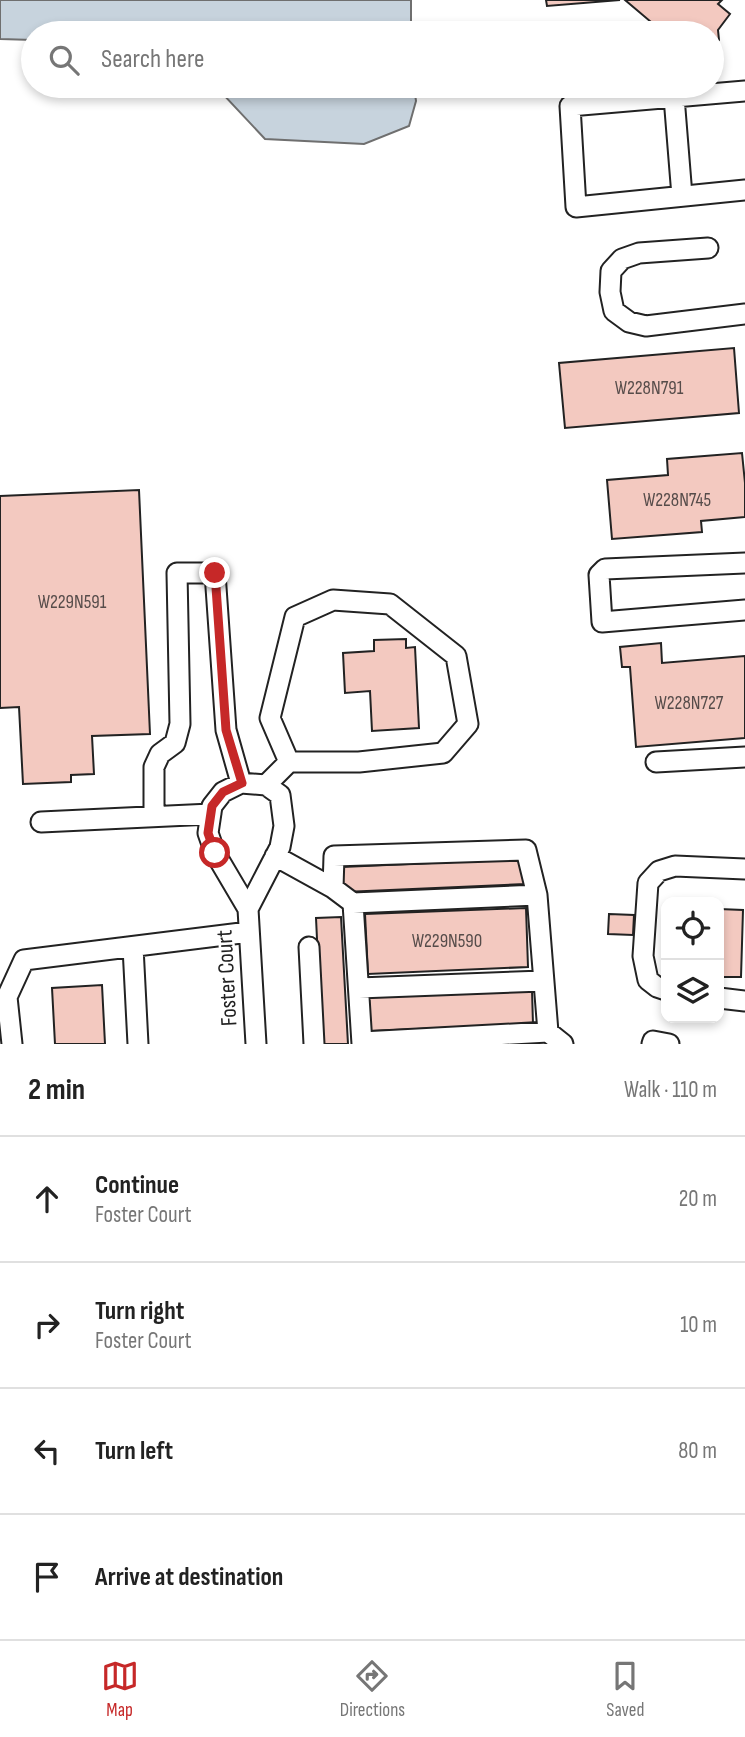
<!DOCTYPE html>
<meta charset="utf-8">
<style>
:root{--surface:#fff;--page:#f6f6f6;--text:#222;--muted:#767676;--line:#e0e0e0;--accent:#c62828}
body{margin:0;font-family:"Sofia Sans Condensed",sans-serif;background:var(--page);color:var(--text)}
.controls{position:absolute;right:21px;bottom:21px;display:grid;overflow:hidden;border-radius:14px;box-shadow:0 4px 10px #0003}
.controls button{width:63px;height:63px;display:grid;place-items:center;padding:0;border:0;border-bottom:2px solid var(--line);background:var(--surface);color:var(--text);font:35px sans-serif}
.stop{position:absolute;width:21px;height:21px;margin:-16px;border:5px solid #c62828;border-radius:50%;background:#fff}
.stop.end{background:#c62828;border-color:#fff;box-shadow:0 2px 7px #0008}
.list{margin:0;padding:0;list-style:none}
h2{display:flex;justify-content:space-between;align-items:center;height:91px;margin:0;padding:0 28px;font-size:30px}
h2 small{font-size:23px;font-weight:400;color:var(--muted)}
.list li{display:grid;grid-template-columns:46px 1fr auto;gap:21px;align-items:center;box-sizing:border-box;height:126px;padding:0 28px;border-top:2px solid var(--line)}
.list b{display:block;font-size:26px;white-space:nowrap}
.list p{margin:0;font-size:23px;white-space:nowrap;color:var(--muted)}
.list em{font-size:23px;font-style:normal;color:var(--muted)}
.icon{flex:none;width:38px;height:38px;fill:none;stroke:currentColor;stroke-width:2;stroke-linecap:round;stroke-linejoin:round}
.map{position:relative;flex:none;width:745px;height:1044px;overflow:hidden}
.search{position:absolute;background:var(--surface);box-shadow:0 4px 10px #0003;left:21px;right:21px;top:21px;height:77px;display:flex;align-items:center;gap:18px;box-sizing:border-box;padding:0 24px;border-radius:38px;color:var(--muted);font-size:26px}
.sheet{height:595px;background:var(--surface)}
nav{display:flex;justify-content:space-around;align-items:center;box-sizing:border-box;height:98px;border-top:2px solid var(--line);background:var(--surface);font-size:19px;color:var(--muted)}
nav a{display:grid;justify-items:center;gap:4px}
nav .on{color:var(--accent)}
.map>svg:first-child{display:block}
.water{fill:#c7d3dd;stroke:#6f6f6f;stroke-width:2}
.building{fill:#f3c9c0;stroke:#222;stroke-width:2}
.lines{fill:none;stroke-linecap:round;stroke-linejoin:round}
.minor-casing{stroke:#222;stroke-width:23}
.minor{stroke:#fff;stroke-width:19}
.route{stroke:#c62828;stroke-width:9}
.labels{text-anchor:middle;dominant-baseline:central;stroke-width:5;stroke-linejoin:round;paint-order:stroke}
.number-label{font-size:19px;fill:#564c4a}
.street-label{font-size:23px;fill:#222;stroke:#fff}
</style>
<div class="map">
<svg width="745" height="1044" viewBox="0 0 745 1044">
<rect width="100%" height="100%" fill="#fff"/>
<!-- water -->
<path class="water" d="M0,0H411V33H33V40L0,39Z
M206,86H414L416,101L409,126L364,144L265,139L222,93Z"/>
<!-- building -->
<path class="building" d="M546,0H620L547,6Z
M625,0H722L718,4L730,14L718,30L719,40L712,48V33H652L657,27Z
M734,348L739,413L565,428L559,363Z
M742,453L745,483V517L701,521L702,532L612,539L607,480L668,475L667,459Z
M139,490L150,734L92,736L94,774L71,775V782L23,784L19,707L0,708V496Z
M406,639V648L415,647L419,728L372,731L370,691L345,693L343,653L374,651V640Z
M661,643L662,663L745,656V738L636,747L630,667H622L620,647Z
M524,859L525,884L344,892L342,867Z
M526,908L528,967L368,974L365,914Z
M719,909L743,910L741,977H719Z
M609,914L634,915L633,935L608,934Z
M341,917L348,1044H322L316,918Z
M102,985L105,1044H55L52,988Z
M532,990L533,1024L370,1031L369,997Z"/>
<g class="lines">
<!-- minor casing -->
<g class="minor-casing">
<path id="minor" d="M745,91L570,106L576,207L745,190
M674,97L682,196
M708,248L639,253L622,259L611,271L610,292L614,311L629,322L646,326L745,314
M745,563L605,569L599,575L602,622L745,610
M656,762L745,757
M266,785L289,762H359L443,753L468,724L456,656L390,604L333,600L295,617L270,718L289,762
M154,817V767L160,754L175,743L180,724L177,573H215L226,730L241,783
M41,822L211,814
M275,856L333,888L353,903L362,1044
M333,888L334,856L526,850L537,895L548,1032
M353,903L537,895
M248,909L280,847L284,826L280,795L266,785L241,783L223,792L212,806L208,833L215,853L248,909L256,1044
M133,947L138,1044
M309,947L314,1044
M359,988L543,981
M666,990L657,987L648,980L643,956L648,883L659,871L675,866L745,869
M719,998L745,1001
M362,1042L548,1032L563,1044
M12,1044L7,997L24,960L249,932
M652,1044L653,1041L669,1044"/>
</g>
<!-- minor -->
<use href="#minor" class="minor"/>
</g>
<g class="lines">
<!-- route -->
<path class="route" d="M215,573L226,730L242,783L223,792L212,806L208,833L215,853"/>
</g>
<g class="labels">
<!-- number labels -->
<g class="number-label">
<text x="649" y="388">W228N791</text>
<text x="677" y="500">W228N745</text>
<text x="72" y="602">W229N591</text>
<text x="689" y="703">W228N727</text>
<text x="447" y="941">W229N590</text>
</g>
<!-- street labels -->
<g class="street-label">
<text transform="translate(227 978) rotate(-93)">Foster Court</text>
</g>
</g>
</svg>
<div class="controls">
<button><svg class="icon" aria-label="locate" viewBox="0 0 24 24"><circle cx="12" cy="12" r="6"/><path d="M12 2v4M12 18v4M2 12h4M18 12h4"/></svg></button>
<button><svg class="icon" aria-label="layers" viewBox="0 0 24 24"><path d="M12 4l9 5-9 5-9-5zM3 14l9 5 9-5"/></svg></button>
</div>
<div class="stop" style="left:215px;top:853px"></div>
<div class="stop end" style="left:215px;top:573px"></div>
<div class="search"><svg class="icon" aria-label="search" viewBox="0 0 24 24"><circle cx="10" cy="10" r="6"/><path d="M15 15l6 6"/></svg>Search here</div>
</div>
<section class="sheet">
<h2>2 min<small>Walk · 110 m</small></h2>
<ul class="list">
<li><svg class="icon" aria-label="ahead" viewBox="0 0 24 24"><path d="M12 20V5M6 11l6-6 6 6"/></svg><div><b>Continue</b><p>Foster Court</p></div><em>20 m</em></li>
<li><svg class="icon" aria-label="right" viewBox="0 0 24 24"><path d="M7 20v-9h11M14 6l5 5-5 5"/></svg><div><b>Turn right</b><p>Foster Court</p></div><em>10 m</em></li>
<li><svg class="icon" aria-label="left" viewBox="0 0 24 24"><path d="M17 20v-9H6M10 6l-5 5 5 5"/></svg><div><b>Turn left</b></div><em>80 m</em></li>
<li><svg class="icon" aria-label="arrive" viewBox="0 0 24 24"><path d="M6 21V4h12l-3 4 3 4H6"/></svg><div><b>Arrive at destination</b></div></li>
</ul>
</section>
<nav>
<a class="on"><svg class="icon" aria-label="map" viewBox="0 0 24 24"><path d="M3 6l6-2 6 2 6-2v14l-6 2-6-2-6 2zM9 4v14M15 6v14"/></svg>Map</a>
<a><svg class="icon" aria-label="directions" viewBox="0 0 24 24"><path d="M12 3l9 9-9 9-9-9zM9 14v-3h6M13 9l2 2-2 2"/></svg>Directions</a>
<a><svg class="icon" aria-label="saved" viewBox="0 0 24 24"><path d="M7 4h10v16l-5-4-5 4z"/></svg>Saved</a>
</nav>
